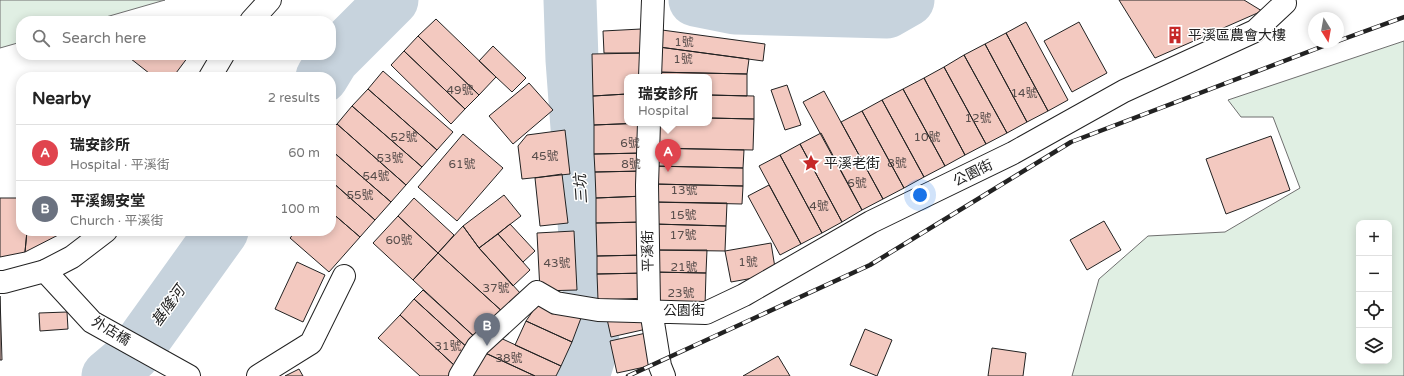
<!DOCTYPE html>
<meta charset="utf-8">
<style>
:root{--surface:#fff;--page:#f2f2f2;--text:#222;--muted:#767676;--line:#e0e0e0;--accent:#ea580c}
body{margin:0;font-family:"Varela Round","Noto Sans TC",sans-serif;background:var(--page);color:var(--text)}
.controls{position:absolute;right:12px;bottom:12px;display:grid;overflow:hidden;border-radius:8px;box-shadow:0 2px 10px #0003}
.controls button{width:36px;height:36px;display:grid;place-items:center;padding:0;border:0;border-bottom:1px solid var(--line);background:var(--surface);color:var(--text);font:20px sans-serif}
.compass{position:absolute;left:1308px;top:12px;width:36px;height:36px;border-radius:50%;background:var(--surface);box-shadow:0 2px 10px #0003;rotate:169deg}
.you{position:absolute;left:920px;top:195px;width:14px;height:14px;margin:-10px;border:3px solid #fff;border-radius:50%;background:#1a73e8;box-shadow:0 0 0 6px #1a73e833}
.badge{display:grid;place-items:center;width:26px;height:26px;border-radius:50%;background:var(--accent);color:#fff;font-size:13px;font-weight:700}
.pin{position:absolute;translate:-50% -33px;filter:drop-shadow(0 1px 2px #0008)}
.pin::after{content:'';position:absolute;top:21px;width:14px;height:12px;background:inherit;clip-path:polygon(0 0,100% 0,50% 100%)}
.popup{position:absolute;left:624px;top:74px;width:88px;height:52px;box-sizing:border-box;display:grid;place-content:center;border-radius:8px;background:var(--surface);filter:drop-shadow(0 1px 3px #0005);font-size:13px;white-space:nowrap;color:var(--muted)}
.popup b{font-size:15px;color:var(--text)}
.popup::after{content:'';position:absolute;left:50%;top:100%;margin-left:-8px;border:8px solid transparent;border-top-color:var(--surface)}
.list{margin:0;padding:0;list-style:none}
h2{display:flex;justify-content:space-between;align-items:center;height:52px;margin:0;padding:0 16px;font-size:17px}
h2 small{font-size:13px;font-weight:400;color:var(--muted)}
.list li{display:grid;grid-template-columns:26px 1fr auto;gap:12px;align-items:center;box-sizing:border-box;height:56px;padding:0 16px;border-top:1px solid var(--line)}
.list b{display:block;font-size:15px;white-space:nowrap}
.list p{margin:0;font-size:13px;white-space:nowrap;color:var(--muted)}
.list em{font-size:13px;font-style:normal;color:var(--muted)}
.icon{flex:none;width:22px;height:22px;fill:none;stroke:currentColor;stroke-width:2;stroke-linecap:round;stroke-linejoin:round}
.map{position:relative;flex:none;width:1404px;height:376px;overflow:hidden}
.search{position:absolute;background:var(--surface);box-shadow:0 2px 10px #0003;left:16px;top:16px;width:320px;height:44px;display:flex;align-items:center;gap:10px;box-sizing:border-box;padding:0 14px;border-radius:16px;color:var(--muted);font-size:15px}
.panel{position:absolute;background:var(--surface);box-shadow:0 2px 10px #0003;left:16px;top:72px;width:320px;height:164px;border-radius:16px}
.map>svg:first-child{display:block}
.green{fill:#e0efe3;stroke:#6f6f6f;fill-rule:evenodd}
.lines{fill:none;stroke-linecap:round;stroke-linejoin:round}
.river{stroke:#c7d3dd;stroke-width:53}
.building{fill:#f3c9c0;stroke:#222}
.minor-casing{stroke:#222;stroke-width:24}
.major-casing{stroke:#222;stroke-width:24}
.minor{stroke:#fff;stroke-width:22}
.major{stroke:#fff;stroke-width:22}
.rail-casing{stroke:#222;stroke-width:4.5}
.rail{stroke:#fff;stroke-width:3;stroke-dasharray:9;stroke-linecap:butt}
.labels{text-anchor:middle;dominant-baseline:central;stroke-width:3;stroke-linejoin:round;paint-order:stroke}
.number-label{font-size:12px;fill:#564c4a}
.poi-label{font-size:14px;fill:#222;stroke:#fff;text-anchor:start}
.street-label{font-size:14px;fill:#222;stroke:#fff}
.water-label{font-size:15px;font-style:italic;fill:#222;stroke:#fff}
</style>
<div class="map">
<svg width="1404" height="376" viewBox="0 0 1404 376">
<rect width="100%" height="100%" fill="#fff"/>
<!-- green -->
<path class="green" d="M0,0H165L92,21H21V42L0,48Z
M1404,41V376H1072L1099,279L1148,236L1225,232L1300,188L1273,117H1241L1228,100ZM1359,223H1389V361H1359Z"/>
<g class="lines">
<!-- river -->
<path class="river" d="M570,0L572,60L593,344L583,376
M695,0L735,8L887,12L908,0
M322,77L333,59L392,0
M108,376L133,355L222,231"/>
</g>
<!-- building -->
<path class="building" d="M1119,0H1244L1262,11L1155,58Z
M436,19L496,77L479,95L418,36Z
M1026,22L1068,100L1048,111L1006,33Z
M1079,22L1107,73L1072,92L1044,41Z
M641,29L642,53H604L603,31Z
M662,30L765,44L763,61L659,47Z
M1006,33L1048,111L1027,122L985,44Z
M418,36L479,95L465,109L404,51Z
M985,44L1027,122L1007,133L964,55Z
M493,46L526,78L512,92L479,61Z
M659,47L749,59L747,74L653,72Z
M404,51L465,109L451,124L391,65Z
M642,53V77H627V94L593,96L592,54Z
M126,55H186L188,57L173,77H154Z
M964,55L1007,133L986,144L944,67Z
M944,67L986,144L965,155L924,78Z
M383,71L453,132L437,150L368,89Z
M653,72L747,74V96L709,95V77H653Z
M924,78L965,155L945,166L903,89Z
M529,83L553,110L513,144L489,116Z
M787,85L801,125L785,130L771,90Z
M368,89L437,150L422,167L352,106Z
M903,89L945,166L924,177L882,100Z
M824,91L883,199L862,210L803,102Z
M627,94V123H643L594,125L593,96Z
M709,95L754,96V119L709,118Z
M882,100L924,177L904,188L862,111Z
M352,106L422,167L406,185L337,124Z
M862,111L904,188L883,199L841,122Z
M709,118L754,119L753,150L651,148V123H709Z
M643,123L644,153L594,154V125Z
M337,124L406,185L391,202L331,150V130Z
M565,130L570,174L522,179L518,146L527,135Z
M821,133L862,210L842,222L800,144Z
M463,134L503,168L457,221L418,187Z
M1271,136L1290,190L1226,214L1206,159Z
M800,144L842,222L822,233L780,155Z
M651,148L744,150L743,168L651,166Z
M331,150L391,202L375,220L331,181Z
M644,153V171L595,172L594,154Z
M780,155L822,233L801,244L759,166Z
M651,166L743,168V186L654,184Z
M644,171L645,196L596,198L595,172Z
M562,174L568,223L540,226L535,178Z
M331,181L375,220L360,237L331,212Z
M654,184L743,186L742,204L653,202Z
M769,185L801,244L780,255L748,196Z
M504,195L521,216L479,248L463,226Z
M645,196V222L596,223V198Z
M0,198H21V231H27L25,252L0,257Z
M414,198L454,235L438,253L398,216Z
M653,202L727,203L726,226L653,224Z
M331,212L360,237L329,272L290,238L296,231H331Z
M398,216L438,253L413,280L373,243Z
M1104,221L1121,250L1087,270L1070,240Z
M645,222L646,255L597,256L596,223Z
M510,224L535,251L523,262L498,234Z
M653,224L726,226L725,251L652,250Z
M463,226L479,248L521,294L504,313L438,253Z
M27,231H66L25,252Z
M574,231L577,290L540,291L537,233Z
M498,234L530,270L513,286L479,248Z
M771,243L776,274L731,282L725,251Z
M652,250H707L706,273L651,272Z
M438,253L504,313L478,340L413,280Z
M646,255L647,273L597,274V256Z
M297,262L325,275L303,322L275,309Z
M651,272L706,273L705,306L651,305Z
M647,273L648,298L598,300L597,274Z
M423,290L478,340L470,350L414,299Z
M0,296L2,360H0Z
M414,299L470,350L455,366L400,315Z
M539,302L584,310L572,342L526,321Z
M67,312L68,329L40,331L39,313Z
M400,315L455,366L454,376H420L378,338Z
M648,316L651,328L611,337L607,319Z
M526,321L572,342L561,366L515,345Z
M865,329L892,340L877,376L850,365Z
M646,333L654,365L617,373L610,341Z
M494,335L561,366L556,376H535L485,353Z
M992,348L1026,353L1023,376H988Z
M479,350L535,376H466Z
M778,356L790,376H743Z
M299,369L303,376H285Z"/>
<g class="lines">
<!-- minor casing -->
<g class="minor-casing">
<path id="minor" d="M650,77L653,0
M649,123L647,185L649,305L651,310L660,366L664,376
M45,271L92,322L189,376
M258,376L311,343L344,276
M460,376L478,346L537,292L556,303L598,310L706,313L744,295L871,222L1013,153L1124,91L1255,31L1285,3"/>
</g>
<!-- major casing -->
<g class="major-casing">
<path id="major" d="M251,21L270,0
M210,77L223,55
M0,282H4L45,271L72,257L106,231"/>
</g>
<!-- minor -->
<use href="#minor" class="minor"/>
<!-- major -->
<use href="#major" class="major"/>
<!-- rail casing -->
<g class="rail-casing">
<path id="rail" d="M1338,41L1404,17
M628,376L870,265L1071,142L1334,42"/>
</g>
<!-- rail -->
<use href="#rail" class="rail"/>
</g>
<!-- icons -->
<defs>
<g id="building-bare" transform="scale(1.38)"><path d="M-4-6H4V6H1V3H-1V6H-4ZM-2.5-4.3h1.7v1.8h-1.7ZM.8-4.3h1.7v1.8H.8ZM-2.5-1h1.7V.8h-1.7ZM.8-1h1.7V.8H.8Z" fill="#c62828" stroke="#fff" stroke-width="2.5" paint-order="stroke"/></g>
<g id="sight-bare" transform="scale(1.38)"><path d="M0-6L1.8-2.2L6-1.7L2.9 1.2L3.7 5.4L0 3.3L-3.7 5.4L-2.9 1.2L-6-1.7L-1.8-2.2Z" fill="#c62828" stroke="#fff" stroke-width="2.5" paint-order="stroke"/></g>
</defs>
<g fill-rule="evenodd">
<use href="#building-bare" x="1175" y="35"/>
<use href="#sight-bare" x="811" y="163"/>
</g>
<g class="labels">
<!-- number labels -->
<g class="number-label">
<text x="684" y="42">1號</text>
<text x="683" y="59">1號</text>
<text x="460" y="90">49號</text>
<text x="1024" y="93">14號</text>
<text x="978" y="118">12號</text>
<text x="404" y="137">52號</text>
<text x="927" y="137">10號</text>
<text x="630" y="143">6號</text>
<text x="545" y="156">45號</text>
<text x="390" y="158">53號</text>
<text x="897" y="163">8號</text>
<text x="462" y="164">61號</text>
<text x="631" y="164">8號</text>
<text x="376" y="176">54號</text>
<text x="857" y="183">6號</text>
<text x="684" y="190">13號</text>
<text x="360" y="195">55號</text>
<text x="819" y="206">4號</text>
<text x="683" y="215">15號</text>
<text x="683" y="235">17號</text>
<text x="399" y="240">60號</text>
<text x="748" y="262">1號</text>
<text x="557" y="263">43號</text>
<text x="684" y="267">21號</text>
<text x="496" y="288">37號</text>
<text x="681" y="293">23號</text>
<text x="448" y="346">31號</text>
<text x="509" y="358">38號</text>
</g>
<!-- poi labels -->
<g class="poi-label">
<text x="1188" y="35">平溪區農會大樓</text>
<text x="824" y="163">平溪老街</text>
</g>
<!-- street labels -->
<g class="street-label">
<text transform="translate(973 173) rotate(-26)">公園街</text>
<text transform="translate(648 251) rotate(-91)">平溪街</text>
<text x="684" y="310">公園街</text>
<text transform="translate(111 331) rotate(31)">外店橋</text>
</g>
<!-- water labels -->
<g class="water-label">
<text transform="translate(581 189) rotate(-94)">三坑</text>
<text transform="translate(168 306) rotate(-54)">基隆河</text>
</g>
</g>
</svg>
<div class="controls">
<button>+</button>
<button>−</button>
<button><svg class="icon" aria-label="locate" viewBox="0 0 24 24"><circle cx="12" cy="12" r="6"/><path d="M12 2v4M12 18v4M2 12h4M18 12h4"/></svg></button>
<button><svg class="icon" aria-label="layers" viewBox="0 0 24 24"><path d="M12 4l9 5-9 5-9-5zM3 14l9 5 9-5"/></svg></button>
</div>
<svg class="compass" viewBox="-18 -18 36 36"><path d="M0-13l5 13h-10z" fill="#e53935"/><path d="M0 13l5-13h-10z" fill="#767676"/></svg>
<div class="you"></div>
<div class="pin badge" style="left:668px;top:172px;background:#e0444e">A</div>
<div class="popup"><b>瑞安診所</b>Hospital</div>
<div class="pin badge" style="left:487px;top:346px;background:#6b7280">B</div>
<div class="search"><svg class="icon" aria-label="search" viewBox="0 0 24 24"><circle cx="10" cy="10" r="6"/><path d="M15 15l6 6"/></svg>Search here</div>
<section class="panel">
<h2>Nearby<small>2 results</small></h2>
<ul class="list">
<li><span class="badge" style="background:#e0444e">A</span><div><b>瑞安診所</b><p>Hospital · 平溪街</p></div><em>60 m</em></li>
<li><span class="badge" style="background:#6b7280">B</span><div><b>平溪錫安堂</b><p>Church · 平溪街</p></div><em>100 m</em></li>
</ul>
</section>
</div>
